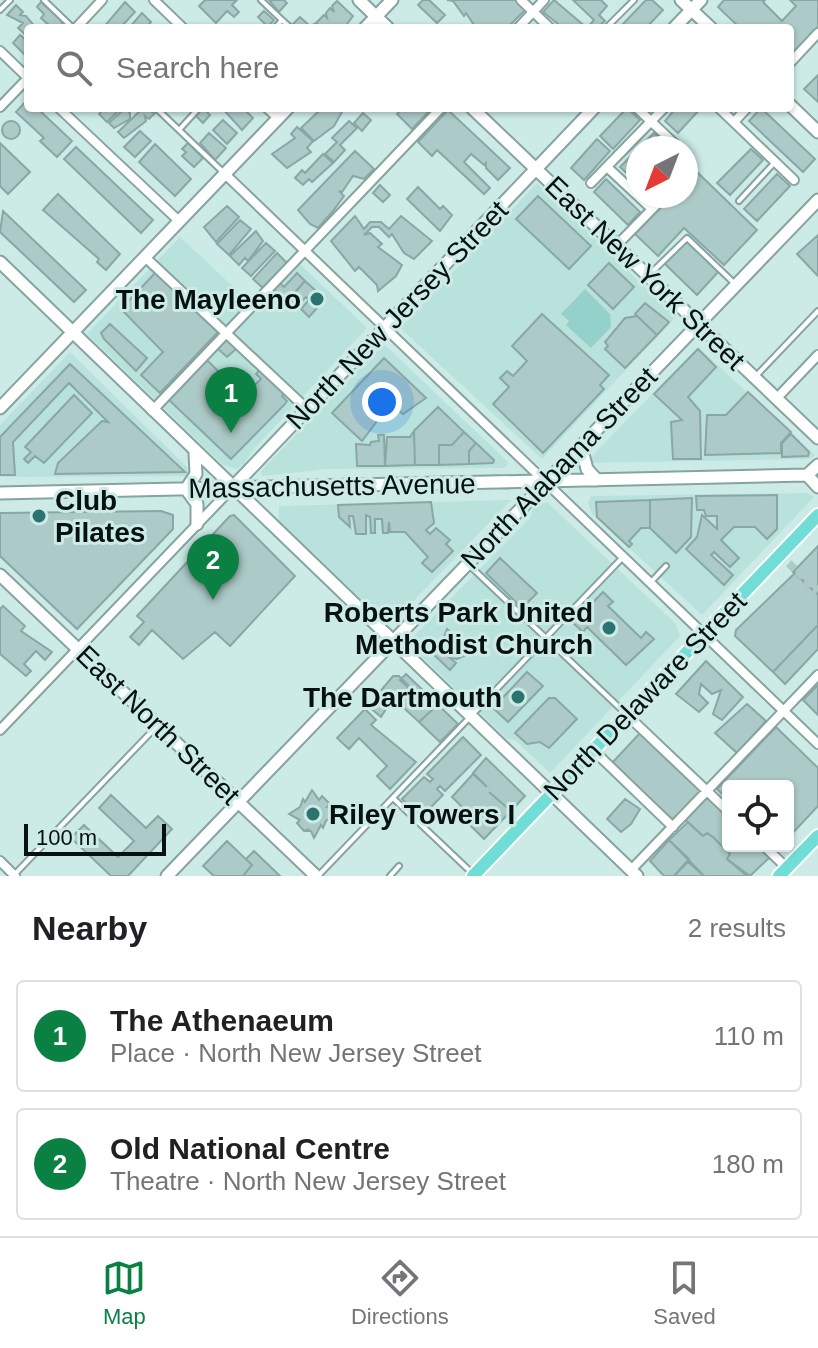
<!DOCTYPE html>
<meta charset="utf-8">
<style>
:root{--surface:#fff;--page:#f6f6f6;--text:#202124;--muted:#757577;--line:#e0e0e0;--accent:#0b8043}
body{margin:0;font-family:Arial,sans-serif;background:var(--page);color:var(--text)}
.controls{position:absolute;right:24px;bottom:24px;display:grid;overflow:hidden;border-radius:8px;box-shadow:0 2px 6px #0004}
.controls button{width:72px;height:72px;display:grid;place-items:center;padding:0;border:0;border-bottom:2px solid var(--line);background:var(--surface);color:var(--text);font:40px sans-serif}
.compass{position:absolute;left:626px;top:136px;width:72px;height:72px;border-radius:50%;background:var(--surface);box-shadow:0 2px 6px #0004;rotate:222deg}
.scale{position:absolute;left:24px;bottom:20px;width:142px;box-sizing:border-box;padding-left:8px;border:4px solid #061110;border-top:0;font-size:22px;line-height:28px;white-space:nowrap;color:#061110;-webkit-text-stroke:6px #ccebe7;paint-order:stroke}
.you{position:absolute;left:382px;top:402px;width:28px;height:28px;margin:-20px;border:6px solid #fff;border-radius:50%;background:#1a73e8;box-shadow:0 0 0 12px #1a73e833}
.badge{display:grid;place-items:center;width:52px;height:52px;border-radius:50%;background:var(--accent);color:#fff;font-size:26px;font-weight:700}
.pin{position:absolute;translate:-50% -66px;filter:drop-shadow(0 2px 4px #0008)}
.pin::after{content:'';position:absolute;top:42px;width:28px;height:24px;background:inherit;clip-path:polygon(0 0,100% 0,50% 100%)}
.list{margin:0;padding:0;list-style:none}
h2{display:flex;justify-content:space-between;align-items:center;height:104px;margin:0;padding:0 32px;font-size:34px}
h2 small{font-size:26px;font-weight:400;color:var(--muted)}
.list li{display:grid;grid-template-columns:52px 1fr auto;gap:24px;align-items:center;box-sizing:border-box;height:112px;margin:0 16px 16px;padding:0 16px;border:2px solid var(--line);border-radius:8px}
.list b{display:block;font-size:30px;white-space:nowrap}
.list p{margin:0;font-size:26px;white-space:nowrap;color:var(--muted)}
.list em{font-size:26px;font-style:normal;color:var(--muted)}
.icon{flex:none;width:44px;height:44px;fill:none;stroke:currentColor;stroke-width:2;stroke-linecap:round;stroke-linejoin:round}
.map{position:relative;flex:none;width:818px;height:876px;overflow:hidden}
.search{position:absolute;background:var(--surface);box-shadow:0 2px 6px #0004;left:24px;right:24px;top:24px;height:88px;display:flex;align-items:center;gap:20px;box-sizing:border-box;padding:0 28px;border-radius:8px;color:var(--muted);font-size:30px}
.sheet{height:360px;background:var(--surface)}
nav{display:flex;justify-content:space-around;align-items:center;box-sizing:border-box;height:112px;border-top:2px solid var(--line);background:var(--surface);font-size:22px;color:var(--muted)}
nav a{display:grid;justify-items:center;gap:4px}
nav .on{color:var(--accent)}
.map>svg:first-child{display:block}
.built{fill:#b9e2dd}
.green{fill:#95d1cb}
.building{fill:#accac7;stroke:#89a7a4;stroke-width:2}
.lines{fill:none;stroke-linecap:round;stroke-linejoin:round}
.minor-tunnel{stroke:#aecac7;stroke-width:8;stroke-dasharray:8 4;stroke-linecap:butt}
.service-casing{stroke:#86a3a0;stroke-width:8}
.minor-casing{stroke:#86a3a0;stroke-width:12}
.secondary-casing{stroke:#86a3a0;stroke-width:15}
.primary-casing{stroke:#fff;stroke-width:16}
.service{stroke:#fff;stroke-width:4}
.minor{stroke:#fff;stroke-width:8}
.secondary{stroke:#fff;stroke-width:11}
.primary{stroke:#71ddd7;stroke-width:12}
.poi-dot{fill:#2a736e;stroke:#ccebe7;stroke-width:3}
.labels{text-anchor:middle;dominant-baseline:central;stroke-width:6;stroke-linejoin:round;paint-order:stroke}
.street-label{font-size:28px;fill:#061110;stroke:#ccebe7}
.poi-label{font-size:28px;font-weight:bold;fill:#061110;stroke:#ccebe7;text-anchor:end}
</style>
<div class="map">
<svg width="818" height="876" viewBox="0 0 818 876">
<rect width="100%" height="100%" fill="#ccebe7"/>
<!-- built -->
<path class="built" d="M537,183L676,317L542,459L400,328Z
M180,237L255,307L299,263L367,328L252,451L244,464L236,469L223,465L87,334Z
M384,344L509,463L504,468L328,469L262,476L261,471Z
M698,347L815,455L810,459L585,463Z
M70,352L193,473L190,476L0,477V425Z
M808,493L814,497L702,615L591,513L588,502L591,496Z
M511,500L393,622L383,620L279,521V506Z
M547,502L676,624L680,636L550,773L515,740L506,738L411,646V639L531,517L533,507Z"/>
<!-- green -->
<path class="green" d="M585,289L610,314L611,327L591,348L566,325L569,321L561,314Z"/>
<!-- building -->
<path class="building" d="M205,0H237L232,5L239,12L234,17L227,11L216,23L199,6Z
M269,0H284L287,3L279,12Z
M423,0H429L445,15L437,23L418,5Z
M447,0H517L526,9L507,28H476L466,13L464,16L453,1Z
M554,0L587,28L594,20L573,0H601L607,6L599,15L605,21L597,28H563L543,12Z
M646,0H652L663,10L646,28H619Z
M724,0H765L763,2L782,21L796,6L790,0H818V27L790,57V28H740L718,7Z
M337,1L353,16L344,28H322L316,23L324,15L327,18L326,13L330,8L334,12L332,6Z
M41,2L63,22L59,28H52L41,18L44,14L37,7Z
M125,2L135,12L120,28H103Z
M16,5L23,12L20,15L26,16L36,28H28V37L18,28L23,23L7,15Z
M264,11L274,20L268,27L258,17Z
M142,13L151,22L146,28H129Z
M300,17L311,27L314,24L318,28H297L293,24Z
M20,35L28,42V58L13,43Z
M818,75V102L804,89Z
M28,99V108H37L72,141L57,157L40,141L44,138L16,112Z
M104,108H121L107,122L99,114Z
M125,108L130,113V119L114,128L109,123Z
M143,108L155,113L149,119L145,116L146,121L124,138L118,132Z
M203,108L210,115L203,123L196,116Z
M222,108H243L253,118L242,130Z
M322,108H338L342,112L334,126L314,141L301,128Z
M403,108H432L412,129L397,114Z
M627,108L640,120L613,149L600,136Z
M676,108H701L678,133L665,121Z
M761,108L815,159L803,172L749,121Z
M448,110L510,168L498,180L486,168V163L484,165L471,154L464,162L490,188L484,194L437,150L432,156L418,142Z
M363,113L371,120L362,131L354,123Z
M223,120L237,133L227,144L213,130Z
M2 130a9 9 0 1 1 18 0a9 9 0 1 1-18 0Z
M349,121L357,128L340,145L345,150L334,162L325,154L337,142L332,138Z
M297,127L313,141L307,148L311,152L287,168L272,154L295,138L291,134Z
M140,131L151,141L135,157L124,147Z
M209,133L226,148L215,160L200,143Z
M654,133L666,145L663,148H639Z
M597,139L610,151L584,180L571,168Z
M0,143L30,172L8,194L0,186Z
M188,143L203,158L194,167L182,156L186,152L182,149Z
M155,144L191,179L175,196L139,162Z
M76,147L153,220L141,233L64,159Z
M638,149V174L633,179L620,167Z
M751,149L763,160L730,195L717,183Z
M355,151L374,169L364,179L353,176L342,192L339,191L344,196L333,211L318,228L310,224L298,210Z
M323,154L333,163L312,182L309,179L303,185L295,178L302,170L305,173Z
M696,171L757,230L724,265L684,228L658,256L635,234L672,196H686V181Z
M777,174L790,186L757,221L744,209Z
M606,179L640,212L628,225L594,192Z
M380,185L390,195L383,202L373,193Z
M418,187L440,209L443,206L452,215L440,231L407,199Z
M58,194L120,254L106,270L97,262L99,259L43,210Z
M538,196L591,246L569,269L516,219Z
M227,206L239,217L216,242L204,227Z
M3,211L86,290L74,302L0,232Z
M355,216L364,229L370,222H381L389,229L401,216L432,241L414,259L404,253L392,234L389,237L379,227H372L364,235L370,233L382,244L378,247L402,265L396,276L378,291L377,285L359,267L355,271L331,241Z
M240,220L251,229L229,255L217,244Z
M256,231L263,241L248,261L245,258L239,265L230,256Z
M818,235V276L797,254Z
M688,241L720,270L697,295L664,263Z
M266,243L275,251L251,276L242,268Z
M277,253L287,263L263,288L253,279Z
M609,263L634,287L613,309L588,285Z
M156,272L219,331L160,393L141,375L163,352L121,309Z
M297,273L305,281L287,302L274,290L280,283L284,287Z
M305,281L325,299L309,317L301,309L309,300L306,297L297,306L289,299Z
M645,303L669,322L657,335L635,314Z
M542,314L609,375L600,385L604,389L543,453L493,404L509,387L500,378L507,371L513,376L527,361L512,346Z
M637,316L657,335L625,368L605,349L608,346L605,342L625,318Z
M110,324L147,358L136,371L104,339L101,333Z
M226,339L237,348L227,357L217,348Z
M698,349L716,367L688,397L700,411L701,459H673L671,422L682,420L654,394Z
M384,358L426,398L403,414L390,404L362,441L332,413Z
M207,360L227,380L210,397L217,403L220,400L228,407L242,392L245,394L261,379L256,374L261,368L286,391L282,396L287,401L284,405L231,459L168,399Z
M70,364L185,472L55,474L58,463L102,421L108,422L69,383L13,442L15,475H0V437Z
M748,392L791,432L781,443V453L705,455L707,415H726Z
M74,395L92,413L44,463L35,456L28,463L24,459L31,452L25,447Z
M438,407L464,432L452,445H439V465H415L414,431Z
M414,431L415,465L385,466L387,437H410Z
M464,432L476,443L469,451V464L439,465V445H452Z
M791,434L809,452L808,456L782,457V443Z
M378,435H384L385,466H357L356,444L370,445L371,442L379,441Z
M476,443L494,460L493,463L469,464V451Z
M777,495V529L767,539L755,527H734L721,540L739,558L730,567L714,552L711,555L733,575L724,585L686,549L697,537L702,515L717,529V516H706L704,510H697L696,496Z
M692,498L691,537L676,553L650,528V500Z
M650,500V528H641L629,541L632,544L629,547L597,517L596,502Z
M431,502L434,523L426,530L430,534L436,528L450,540L446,544L453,551L432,572L422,563L428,557L405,532H390L389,522L388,533H383L382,519H375V533H371L370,517L366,515V534H356L353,516H349L350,527L339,517L338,505Z
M161,511L173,515V529L77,629L0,556V513Z
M234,515L295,576L230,646L215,632L183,659L152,630L139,645L130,637L144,622L137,616L230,516Z
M818,546V595L793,572Z
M500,558L537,593L522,608L486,573Z
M795,573L818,595V625L773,672L735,636L736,630Z
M603,592L613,602L608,606L641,638L646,632L654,639L626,665L587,627L583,632L573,623Z
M3,606L25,626L21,631L52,652L45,660L36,651L24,664L31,671L26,676L0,654V609Z
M818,625V649L785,684L773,672Z
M447,629L471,653L457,659L450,658L456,663L450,670L431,652L437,645L443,651L441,644Z
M706,661L743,697L722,720L713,714L721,690L712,694L701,684L699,694L708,703L699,712L676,694Z
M527,672L543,686L508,722L493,708Z
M406,674L458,724L440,742L419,722L432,710L400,680Z
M393,676H399L432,710L419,722L393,698L381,717L368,706Z
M818,685V715L803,700Z
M549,698H555L577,719L549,748L540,742L527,744L515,733Z
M747,704L766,721L737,753L715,733Z
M365,709L376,720L371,725L416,762L390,789L377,776L387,766L359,738L349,749L337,738Z
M776,727L818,768V806L788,838V786H728V800L717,789Z
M641,732L702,790L674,821L612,763Z
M463,737L481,755L445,791L440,786L437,789L443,795L421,817L402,799L424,777L430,782L433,779L427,774Z
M486,758L525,796L511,811L489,792L511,811L484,839L466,821L461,814L465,810L452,797L473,774L487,787L473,773Z
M312,790L319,800L322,796L330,804L327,807L333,808L330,811L337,813L326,821L323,828L321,825L314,838L311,831H307L309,829L304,831L297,823L300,820L289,814L300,807L303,799L305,802Z
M111,795L146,828L158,816L172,829L128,876H111L71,838L84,825L118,857L134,841L99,808Z
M706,795L728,815L725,822L728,825V846H761L771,856L750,876L727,859L730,854L713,837L707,833L703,836L684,819Z
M625,799L640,809L631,824L621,832L607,819Z
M688,822L703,836L707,833L714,838L730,854L727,859L747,876H704L669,840Z
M669,840L689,859L674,876H664L650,861Z
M227,841L252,865L243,876H214L203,866Z
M254,851L280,876H243L252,865L246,859Z
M688,862L704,876H674Z"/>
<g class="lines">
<!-- minor-tunnel -->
<path class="minor-tunnel" d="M780,555L818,591"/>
<!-- service casing -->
<g class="service-casing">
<path id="service" d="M44,0L73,28
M261,0L282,20L275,28
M0,10L10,0
M282,20L291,28
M606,28L634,0
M156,108L224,173
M179,130L199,108
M739,201L775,162
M648,276L687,238L734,283
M756,376L818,311
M469,565L625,713
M651,582L666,566
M394,799L472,873
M15,874L156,727
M318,876L623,557
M390,876L399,866"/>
</g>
<!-- minor casing -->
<g class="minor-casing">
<path id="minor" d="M154,0L183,28
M521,0L550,28
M76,28L102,0
M518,28L544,0
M0,51L28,78
M790,63L818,33
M0,107L28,78
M59,108L179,221
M267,108L278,118
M637,108L679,148
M719,108L794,180
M734,122L747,108
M686,155L691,165L686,175
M607,167L652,209
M225,174L818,744
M591,183L664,108
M616,246L665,196
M145,257L307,409
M776,399L818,355
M152,411L441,108
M627,715L728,811
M0,730L232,488
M593,750L673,827
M764,846L787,868
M0,861L15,876
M631,870L818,675"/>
</g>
<!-- secondary casing -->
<g class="secondary-casing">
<path id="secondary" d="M359,0L388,28
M681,0L711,28
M365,28L392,0
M674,28L701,0
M790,105L818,132
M472,108L818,438
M0,262L637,876
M0,408L288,108
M581,447L587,469L597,480
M807,475L818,487
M232,488L594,108
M186,489L196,474L195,453
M186,489L197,504V524
M0,493L807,475L818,465
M0,575L316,876
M167,876L818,200"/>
</g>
<!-- primary casing -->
<g class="primary-casing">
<path id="primary" d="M473,876L818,515
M779,876L818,836"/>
</g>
<!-- service -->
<use href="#service" class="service"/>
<!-- minor -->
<use href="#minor" class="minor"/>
<!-- secondary -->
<use href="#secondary" class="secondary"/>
<!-- primary -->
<use href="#primary" class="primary"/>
</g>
<!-- markers -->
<g class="poi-dot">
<circle cx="317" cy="299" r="8"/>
<circle cx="39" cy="516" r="8"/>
<circle cx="609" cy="628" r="8"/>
<circle cx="518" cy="697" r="8"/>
<circle cx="313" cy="814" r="8"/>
</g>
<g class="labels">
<!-- street labels -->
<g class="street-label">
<text transform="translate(645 273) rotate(44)">East New York Street</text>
<text transform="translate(397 315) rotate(-46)">North New Jersey Street</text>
<text transform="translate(559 468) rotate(-46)">North Alabama Street</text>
<text transform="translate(332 486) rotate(-1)">Massachusetts Avenue</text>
<text transform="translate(645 696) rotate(-46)">North Delaware Street</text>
<text transform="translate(158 725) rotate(44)">East North Street</text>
</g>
<!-- poi labels -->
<g class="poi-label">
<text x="301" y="299">The Mayleeno</text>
<text x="55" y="500" text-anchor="start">Club<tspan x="55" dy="32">Pilates</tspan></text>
<text x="593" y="612">Roberts Park United<tspan x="593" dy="32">Methodist Church</tspan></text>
<text x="502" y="697">The Dartmouth</text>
<text x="329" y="814" text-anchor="start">Riley Towers I</text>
</g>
</g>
</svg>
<div class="controls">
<button><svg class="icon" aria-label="locate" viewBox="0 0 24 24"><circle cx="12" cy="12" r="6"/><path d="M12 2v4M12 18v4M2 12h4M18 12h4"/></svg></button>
</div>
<svg class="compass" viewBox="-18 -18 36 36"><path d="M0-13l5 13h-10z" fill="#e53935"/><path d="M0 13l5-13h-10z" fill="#757577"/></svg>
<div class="scale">100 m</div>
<div class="you"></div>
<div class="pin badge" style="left:231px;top:433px">1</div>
<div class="pin badge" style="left:213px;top:600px">2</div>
<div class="search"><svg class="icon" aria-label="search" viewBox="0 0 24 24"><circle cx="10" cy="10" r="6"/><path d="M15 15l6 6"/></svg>Search here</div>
</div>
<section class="sheet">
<h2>Nearby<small>2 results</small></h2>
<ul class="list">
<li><span class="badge">1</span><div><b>The Athenaeum</b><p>Place · North New Jersey Street</p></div><em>110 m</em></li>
<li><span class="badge">2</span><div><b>Old National Centre</b><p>Theatre · North New Jersey Street</p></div><em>180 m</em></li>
</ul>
</section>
<nav>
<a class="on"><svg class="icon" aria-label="map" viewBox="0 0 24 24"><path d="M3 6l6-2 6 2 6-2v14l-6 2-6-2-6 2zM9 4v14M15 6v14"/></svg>Map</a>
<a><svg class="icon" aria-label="directions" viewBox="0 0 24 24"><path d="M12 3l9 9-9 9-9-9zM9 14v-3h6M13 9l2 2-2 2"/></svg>Directions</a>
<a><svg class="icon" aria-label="saved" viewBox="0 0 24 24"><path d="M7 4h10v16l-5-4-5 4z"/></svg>Saved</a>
</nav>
